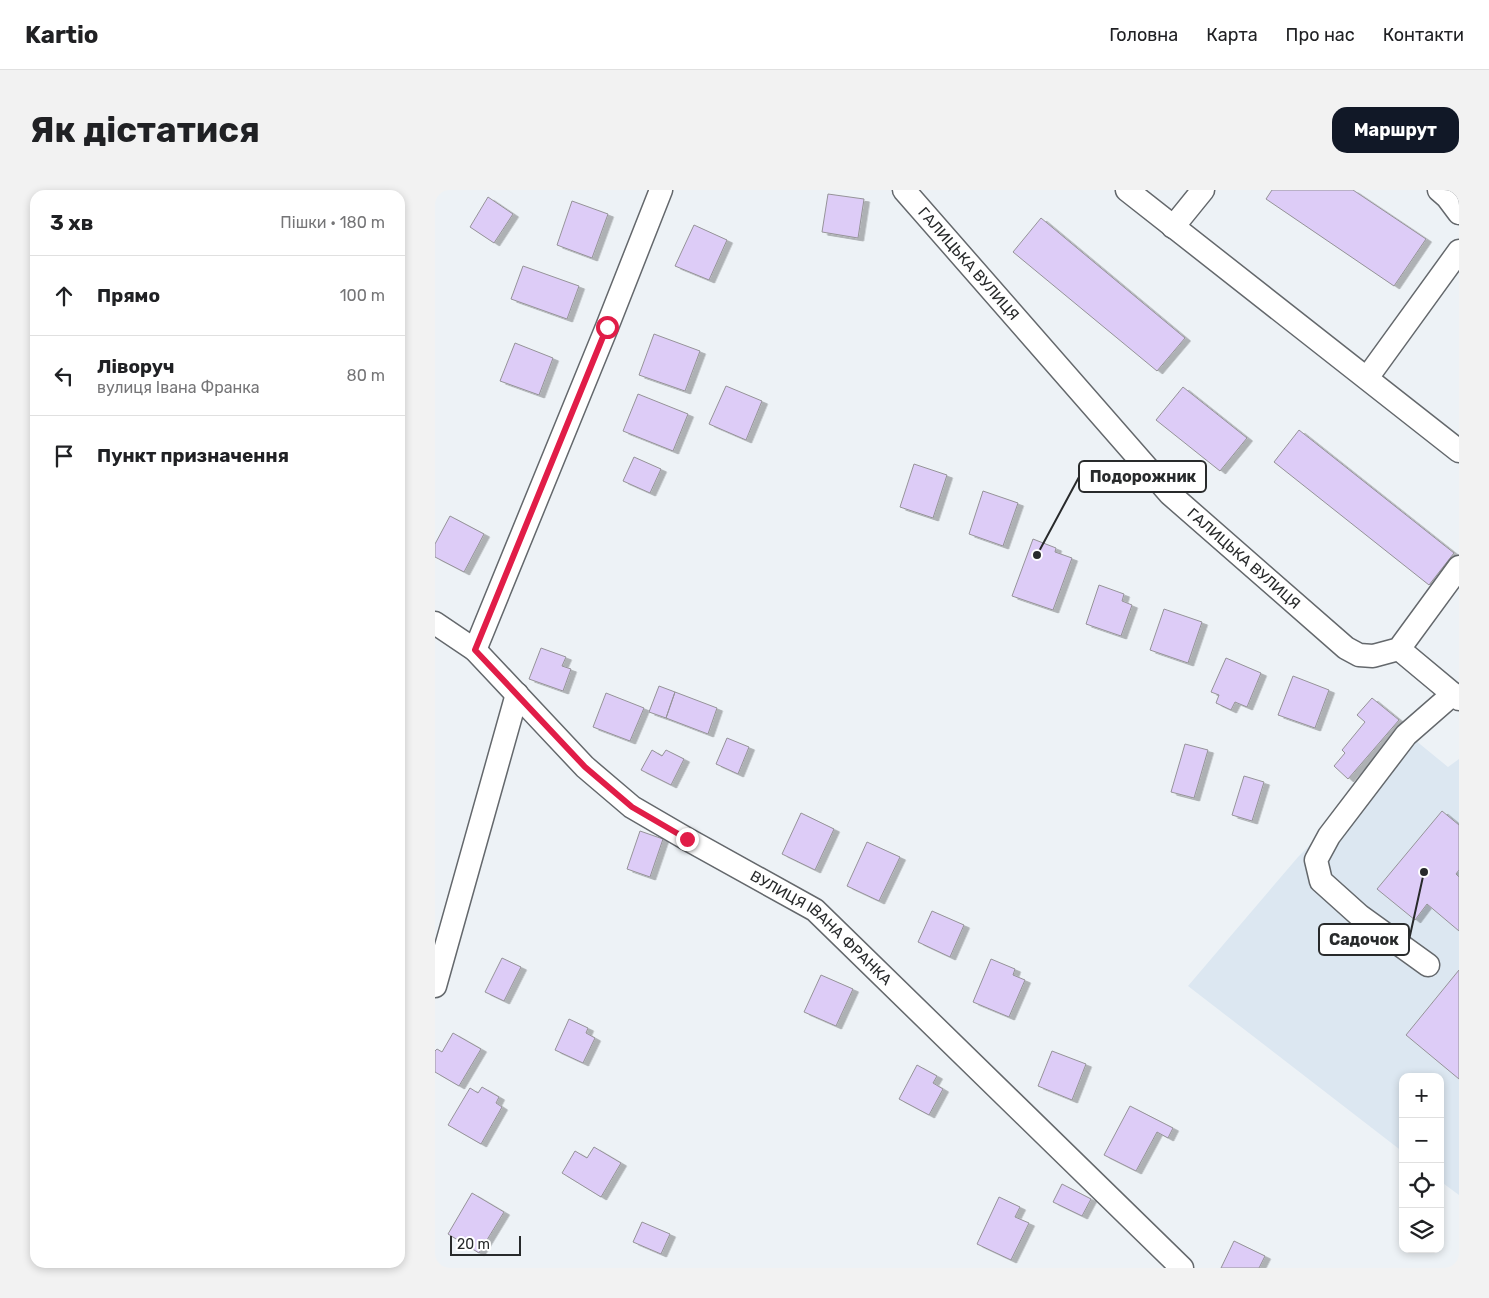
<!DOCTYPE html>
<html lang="uk">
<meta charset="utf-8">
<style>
:root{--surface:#fff;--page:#f2f2f2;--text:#202124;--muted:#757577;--line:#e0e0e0;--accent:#111827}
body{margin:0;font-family:Rubik,sans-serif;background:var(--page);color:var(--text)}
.controls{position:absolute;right:15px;bottom:15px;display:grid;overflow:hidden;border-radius:10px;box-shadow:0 2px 8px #0003}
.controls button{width:45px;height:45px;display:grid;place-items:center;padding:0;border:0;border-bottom:1px solid var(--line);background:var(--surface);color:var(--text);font:25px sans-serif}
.scale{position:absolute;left:15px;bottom:12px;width:71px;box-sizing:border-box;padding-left:5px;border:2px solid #282a2b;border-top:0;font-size:14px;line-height:18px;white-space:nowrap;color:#282a2b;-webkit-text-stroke:4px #fff;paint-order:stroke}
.stop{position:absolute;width:15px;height:15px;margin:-11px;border:4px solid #e11d48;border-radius:50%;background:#fff}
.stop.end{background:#e11d48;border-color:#fff;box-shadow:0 1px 5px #0008}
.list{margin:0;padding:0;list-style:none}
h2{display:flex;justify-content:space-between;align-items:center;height:65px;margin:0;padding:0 20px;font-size:21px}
h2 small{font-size:16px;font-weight:400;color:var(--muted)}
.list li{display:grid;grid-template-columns:32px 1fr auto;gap:15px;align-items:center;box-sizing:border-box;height:80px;padding:0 20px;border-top:1px solid var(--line)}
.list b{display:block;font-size:19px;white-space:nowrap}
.list p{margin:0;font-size:16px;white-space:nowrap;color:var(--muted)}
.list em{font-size:16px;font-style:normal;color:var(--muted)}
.icon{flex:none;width:28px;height:28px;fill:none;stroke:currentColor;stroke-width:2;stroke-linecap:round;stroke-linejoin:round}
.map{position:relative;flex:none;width:1024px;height:1078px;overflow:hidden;border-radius:15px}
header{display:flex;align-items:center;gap:30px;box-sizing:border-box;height:70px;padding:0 25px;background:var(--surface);border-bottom:1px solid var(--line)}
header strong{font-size:24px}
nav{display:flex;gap:28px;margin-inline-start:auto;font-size:18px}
.intro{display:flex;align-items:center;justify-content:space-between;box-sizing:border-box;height:120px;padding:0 30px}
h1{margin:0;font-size:35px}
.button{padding:12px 22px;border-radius:15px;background:var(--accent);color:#fff;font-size:18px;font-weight:700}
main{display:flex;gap:30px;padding:0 30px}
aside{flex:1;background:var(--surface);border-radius:15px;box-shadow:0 2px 8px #0003}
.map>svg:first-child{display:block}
.built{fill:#dce7f1}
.building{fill:#ddccf7;stroke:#959398;filter:url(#shadow)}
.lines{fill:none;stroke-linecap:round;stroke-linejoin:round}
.minor-casing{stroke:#64686c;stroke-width:25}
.minor{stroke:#fff;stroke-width:22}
.route{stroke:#e11d48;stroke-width:6}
.labels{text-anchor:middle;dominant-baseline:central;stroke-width:4;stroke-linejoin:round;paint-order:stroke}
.street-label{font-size:15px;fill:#282a2b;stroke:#fff}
.leader{fill:none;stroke:#282a2b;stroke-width:2}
.callout-dot{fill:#282a2b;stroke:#fff;stroke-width:2}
.callout{fill:#fff;stroke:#282a2b;stroke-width:2}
.callout-label{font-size:16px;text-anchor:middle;font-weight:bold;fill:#282a2b}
</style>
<header>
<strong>Kartio</strong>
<nav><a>Головна</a><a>Карта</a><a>Про нас</a><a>Контакти</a></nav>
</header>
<div class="intro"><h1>Як дістатися</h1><a class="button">Маршрут</a></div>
<main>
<aside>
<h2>3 хв<small>Пішки · 180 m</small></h2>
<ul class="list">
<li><svg class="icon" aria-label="ahead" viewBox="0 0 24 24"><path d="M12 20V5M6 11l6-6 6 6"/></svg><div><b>Прямо</b></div><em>100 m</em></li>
<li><svg class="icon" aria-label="left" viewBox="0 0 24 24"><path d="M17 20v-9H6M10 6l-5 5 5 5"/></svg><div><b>Ліворуч</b><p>вулиця Івана Франка</p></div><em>80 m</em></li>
<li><svg class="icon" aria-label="arrive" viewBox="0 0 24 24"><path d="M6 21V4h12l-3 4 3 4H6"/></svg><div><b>Пункт призначення</b></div></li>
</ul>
</aside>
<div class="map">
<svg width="1024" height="1078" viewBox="0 0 1024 1078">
<defs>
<filter id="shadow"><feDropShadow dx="5.5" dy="3" stdDeviation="0" flood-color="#0004"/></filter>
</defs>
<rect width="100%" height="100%" fill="#edf2f6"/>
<!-- built -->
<path class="built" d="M980,550L1013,577L1024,569V1005L1005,991V887H968V962L753,796L863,667Z"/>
<!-- building -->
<path class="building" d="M837,0H918L991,49L959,96L831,9Z
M393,4L429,9L423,48L387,42Z
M53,7L78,24L59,53L35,37Z
M137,11L173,24L157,68L122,55Z
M606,28L750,148L722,181L578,62Z
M259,35L292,50L274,90L240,76Z
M88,76L144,96L132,129L76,109Z
M219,144L265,161L250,201L204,185Z
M80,153L118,168L104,205L65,191Z
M291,196L327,211L311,250L274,234Z
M748,197L812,248L785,281L721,230Z
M203,204L253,224L238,261L188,241Z
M864,240L1019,363L994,395L839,272Z
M199,267L226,279L215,303L188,291Z
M479,274L512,285L498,328L465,317Z
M548,301L583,313L568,356L534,344Z
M15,326L49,344L29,382L0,367V354Z
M598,349L621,358L620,362L637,368L618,420L577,406Z
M664,395L689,404L687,411L697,415L686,446L651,434Z
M729,419L767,432L753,473L715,460Z
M106,458L131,467L127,476L136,479L128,501L94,489Z
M791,468L826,483L812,517L800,512L796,520L781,513L784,505L776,502Z
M858,486L894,500L880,538L843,525Z
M224,496L240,502L231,528L214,522Z
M240,502L282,518L273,544L231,528Z
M171,503L209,518L195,551L158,537Z
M937,508L964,530L913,589L899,576L910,563L907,560L930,532L922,525Z
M292,548L314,557L303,584L281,574Z
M750,554L773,560L759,608L736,602Z
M217,560L227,566L231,560L249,569L236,595L206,580Z
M809,586L829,592L817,631L797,625Z
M1007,621L1024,635V680L1021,684L1024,687V741L992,714L980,730L942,699Z
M366,623L399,639L380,680L347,664Z
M205,641L228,649L215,687L192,679Z
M432,652L465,667L444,711L412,696Z
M497,721L529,735L515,767L483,752Z
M67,768L86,777L69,811L50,802Z
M556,769L580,779L578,785L590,790L574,827L538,812Z
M1024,780V889L971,845Z
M386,785L418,799L401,836L369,822Z
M134,829L153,838L151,843L160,848L148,873L120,860Z
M18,843L46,859L24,896L0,882V861L2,859L7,862Z
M617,861L651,874L637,910L603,896Z
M482,875L502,886L498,893L508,899L494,925L464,909Z
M47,897L64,907L61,913L67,917L46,954L13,935L35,898L43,903Z
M695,916L738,938L733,948L722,942L701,981L669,965Z
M159,957L186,973L166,1007L127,983L140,961L152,968Z
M627,994L656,1009L647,1026L618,1012Z
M37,1003L69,1022L44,1063L13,1044Z
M564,1007L585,1017L580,1027L594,1033L576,1070L542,1054Z
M207,1032L235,1044L226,1064L198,1052Z
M799,1051L830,1066L824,1078H786Z"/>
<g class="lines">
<!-- minor casing -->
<g class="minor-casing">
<g id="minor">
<path id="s1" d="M469,0L735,304L911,458L924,465L938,466L964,459L1024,377"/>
<path d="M692,0L1024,261"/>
<path d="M1004,0L1012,7L1024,23"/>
<path d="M738,37L768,0"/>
<path d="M932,188L1024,61"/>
<path id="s2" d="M0,433L40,460L150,577L197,617L252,649L380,720L747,1078"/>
<path d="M964,459L1024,509"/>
<path d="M40,460L172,137L226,0"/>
<path d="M993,775L925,726L886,691L881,670L894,646L971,545L1018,504"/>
<path d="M0,796L82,504"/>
</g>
</g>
<!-- minor -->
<use href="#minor" class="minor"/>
</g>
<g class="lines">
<!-- route -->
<path class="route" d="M172,137L40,460L150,577L197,617L252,649"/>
</g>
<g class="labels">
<!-- street labels -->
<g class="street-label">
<text stroke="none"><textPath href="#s1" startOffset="98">ГАЛИЦЬКА ВУЛИЦЯ</textPath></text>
<text stroke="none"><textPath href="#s1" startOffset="502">ГАЛИЦЬКА ВУЛИЦЯ</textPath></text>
<text stroke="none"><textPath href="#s2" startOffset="496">ВУЛИЦЯ ІВАНА ФРАНКА</textPath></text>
</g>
</g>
<!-- callouts -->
<path class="leader" d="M602 365L644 287M989 682L974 750"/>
<g class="callout-dot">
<circle cx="602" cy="365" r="5"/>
<circle cx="989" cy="682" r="5"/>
</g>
<g class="callout">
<rect x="644" y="271" width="127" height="31" rx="5"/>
<rect x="884" y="734" width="90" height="31" rx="5"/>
</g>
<g class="callout-label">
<text x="708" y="292">Подорожник</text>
<text x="929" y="755">Садочок</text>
</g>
</svg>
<div class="controls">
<button>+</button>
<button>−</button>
<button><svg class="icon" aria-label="locate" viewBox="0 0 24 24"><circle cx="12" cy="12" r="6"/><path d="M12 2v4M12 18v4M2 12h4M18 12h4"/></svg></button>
<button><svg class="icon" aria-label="layers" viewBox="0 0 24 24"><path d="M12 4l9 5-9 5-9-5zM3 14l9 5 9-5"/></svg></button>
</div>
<div class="scale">20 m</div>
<div class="stop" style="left:172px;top:137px"></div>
<div class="stop end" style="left:252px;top:649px"></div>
</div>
</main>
